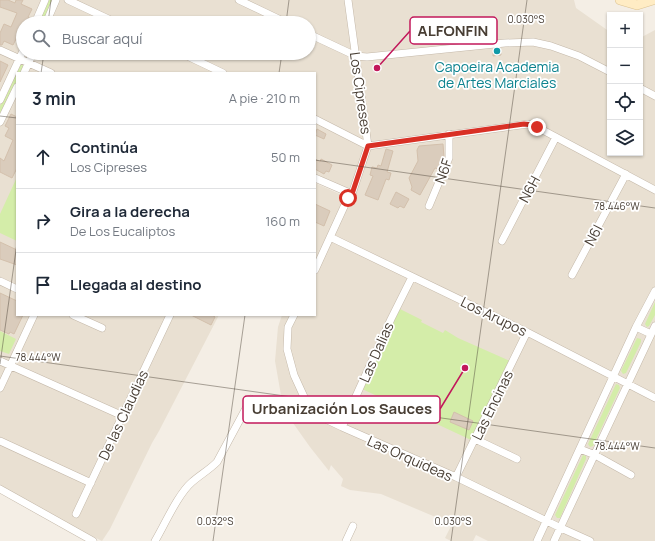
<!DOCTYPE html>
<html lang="es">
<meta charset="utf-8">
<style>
:root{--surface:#fff;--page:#f2f2f3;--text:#1f2937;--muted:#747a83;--line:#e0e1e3}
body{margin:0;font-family:Manrope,sans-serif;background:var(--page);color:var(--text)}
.controls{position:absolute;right:12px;top:12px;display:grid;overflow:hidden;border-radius:0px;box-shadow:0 1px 3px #0004}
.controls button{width:36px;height:36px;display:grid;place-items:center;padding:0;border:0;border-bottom:1px solid var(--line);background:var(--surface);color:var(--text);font:20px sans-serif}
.stop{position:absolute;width:12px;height:12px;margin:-9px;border:3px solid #d93025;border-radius:50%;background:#fff}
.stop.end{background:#d93025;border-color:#fff;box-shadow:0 1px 4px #0008}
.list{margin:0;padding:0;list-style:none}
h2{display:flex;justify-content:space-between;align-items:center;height:52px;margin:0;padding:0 16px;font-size:17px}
h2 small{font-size:13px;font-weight:400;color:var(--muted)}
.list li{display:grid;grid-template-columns:26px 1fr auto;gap:12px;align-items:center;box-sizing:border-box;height:64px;padding:0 16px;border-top:1px solid var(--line)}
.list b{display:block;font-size:15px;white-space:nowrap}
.list p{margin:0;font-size:13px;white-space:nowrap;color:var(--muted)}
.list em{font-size:13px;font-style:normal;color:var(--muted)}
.icon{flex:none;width:22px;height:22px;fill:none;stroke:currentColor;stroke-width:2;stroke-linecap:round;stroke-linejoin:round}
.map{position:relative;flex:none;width:655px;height:541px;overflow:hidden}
.search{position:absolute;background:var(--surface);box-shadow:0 1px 3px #0004;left:16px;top:16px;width:300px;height:44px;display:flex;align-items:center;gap:10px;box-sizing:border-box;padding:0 14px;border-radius:22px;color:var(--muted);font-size:15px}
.panel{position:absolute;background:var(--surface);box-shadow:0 1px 3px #0004;left:16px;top:72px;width:300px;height:244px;border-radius:0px}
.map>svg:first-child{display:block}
.residential{fill:#e9e0d2;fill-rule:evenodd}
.green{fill:#d4eda9}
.building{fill:#daccbc;stroke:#d3c0ac}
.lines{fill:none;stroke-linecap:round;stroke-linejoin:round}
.street-casing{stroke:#c4b8a9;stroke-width:8}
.secondary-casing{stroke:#ddc391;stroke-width:10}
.street{stroke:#fff;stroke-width:7}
.secondary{stroke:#ffecc4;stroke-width:9}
.route{stroke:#d93025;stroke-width:5}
.ticks{fill:none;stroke:#483e34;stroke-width:1;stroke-opacity:0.45}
.culture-dot{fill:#0f9aa8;stroke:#fff;stroke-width:1.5}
.labels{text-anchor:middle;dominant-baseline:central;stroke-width:3.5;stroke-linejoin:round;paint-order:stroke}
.culture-label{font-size:14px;fill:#0d838f;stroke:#fff}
.street-label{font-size:14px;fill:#483e34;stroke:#fff}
.ticks-label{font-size:10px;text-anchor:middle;fill:#483e34;stroke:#fff;stroke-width:3.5;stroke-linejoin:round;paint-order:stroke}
.leader{fill:none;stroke:#c2185b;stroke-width:1.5}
.callout-dot{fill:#c2185b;stroke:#fff;stroke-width:1.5}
.callout{fill:#fff;stroke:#c2185b;stroke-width:1.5}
.callout-label{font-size:15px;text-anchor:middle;font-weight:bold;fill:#483e34}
</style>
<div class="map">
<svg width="655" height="541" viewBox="0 0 655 541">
<rect width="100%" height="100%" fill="#f4eee5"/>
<!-- residential -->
<path class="residential" d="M0,0H574L576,8L610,32V153H640V38L655,30V541H488L476,535L473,541H451L445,538L452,524L381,494L350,490L341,486L343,479L331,465L329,471L310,447L293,423L282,401L275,361L278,327L282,315H315V183L353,200L355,192L315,174V73H17V315H219L159,431L152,443L110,529L102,541L66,523L0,485ZM23,23H309V53H23Z"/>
<!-- green -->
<path class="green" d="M48,0H51L53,2L43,23H38Z
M20,65H23L24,67L22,73H17V83L0,118V106Z
M17,177V241L0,233V214Z
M655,302V315L649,326L647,327L645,324Z
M400,309L422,320L421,322L443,333L445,330L458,338L510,361L471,440L360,388Z
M0,331L16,339L9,354L0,351Z
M637,338L641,339V342L626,373L623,374L621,371Z
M616,384L619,385L620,388L593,446L590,447L588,444Z
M583,455L586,456V459L560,518H557L555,515Z"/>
<!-- building -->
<path class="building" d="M0,0H8L15,3L16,0H23L21,4L32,9L28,17L31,19L30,23H23V40L17,37L13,45L4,41L2,45H0V33L4,24L11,27L17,13L0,7Z
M493,49H500L501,55L493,56Z
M0,61L8,65L0,82Z
M11,114L17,117V168L12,178L0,172V158L4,161L13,140L5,136L9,128L5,126Z
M317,129L326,134L324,139L315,135Z
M443,144L444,157L442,162L438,169L435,168L420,195L411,190L412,187L409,178L418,161L417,150L419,146Z
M386,149L393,151L387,172L391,173L389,180L386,179L378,200L365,195L373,176L370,175L372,167L377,168L378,165L381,166Z
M315,159L320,162L321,159L332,165L329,172L326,171L324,174L315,169Z
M396,192L409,199L404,208L400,206L398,208L390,204Z
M315,204L330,211L324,226L315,222Z
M0,242L17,250V265L0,259Z
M0,293L17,301V315H23L14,334L10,332L9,334L0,330Z
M191,315H212L215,317L211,325Z
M454,412L473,421L469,430L450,422Z"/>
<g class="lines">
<!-- street casing -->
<g class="street-casing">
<path id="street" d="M68,0L117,23
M239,0L287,23
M35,23L45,0
M46,23L56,0
M309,34L356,56L367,57L505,43L533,42L551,46L579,56L610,72
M0,50L51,73
M181,53L223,73
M24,73L33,53
M640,88L655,96
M0,100L23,51
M315,119L368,146L528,124L537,127L655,190
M0,122L17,87
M315,178L352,194
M429,206L449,158V134
M330,237L527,332L655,398
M502,241L556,137
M315,270L348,198L352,194L368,146L348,0
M572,275L626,174
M0,281L17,289
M73,315L102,328
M294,315L288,327L287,349L294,375L305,399L317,415L342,427L456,477L561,528L590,541
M636,327L651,334
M0,361L123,416
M0,388L34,315
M342,427L391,319L412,277
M475,439L517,459
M0,441L91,483
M580,449L595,455L631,475
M456,477L527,332
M0,489L93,541
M76,514L170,315
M155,541C165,524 178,494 192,482C200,475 209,470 217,462L251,399
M346,541L353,526
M537,541L636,327L655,291
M554,541L655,326"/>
</g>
<!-- secondary casing -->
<g class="secondary-casing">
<path id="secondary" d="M620,0L637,5L653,0"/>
</g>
<!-- street -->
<use href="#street" class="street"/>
<!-- secondary -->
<use href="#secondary" class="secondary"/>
</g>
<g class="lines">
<!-- route -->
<path class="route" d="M348,198L352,194L368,146L524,124L533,125L537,127"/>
</g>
<!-- ticks -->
<path class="ticks" d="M48,23L51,0M286,23L289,0M41,73L44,53M279,73L282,53M0,116L17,118M315,160L655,208M0,356L655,448M0,364L17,243M213,541L245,315M451,541L527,0"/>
<!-- markers -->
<circle class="culture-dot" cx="497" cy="51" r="4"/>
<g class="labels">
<!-- culture labels -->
<g class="culture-label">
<text x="497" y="66">Capoeira Academia<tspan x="497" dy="16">de Artes Marciales</tspan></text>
</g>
<!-- street labels -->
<g class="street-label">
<text transform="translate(361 93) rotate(82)">Los Cipreses</text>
<text transform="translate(443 171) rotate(-71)">N6F</text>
<text transform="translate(529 189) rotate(-62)">N6H</text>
<text transform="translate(593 235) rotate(-62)">N6I</text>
<text transform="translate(494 316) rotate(26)">Los Arupos</text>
<text transform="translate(376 352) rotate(-66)">Las Dalias</text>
<text transform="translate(492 405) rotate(-64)">Las Encinas</text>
<text transform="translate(123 415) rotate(-65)">De las Claudias</text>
<text transform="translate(410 458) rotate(24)">Las Orquideas</text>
</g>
</g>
<g class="ticks-label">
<text x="526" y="23">0.030°S</text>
<text x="617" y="210">78.446°W</text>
<text x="38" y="361">78.444°W</text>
<text x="617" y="450">78.444°W</text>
<text x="215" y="525">0.032°S</text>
<text x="453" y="525">0.030°S</text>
</g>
<!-- callouts -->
<path class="leader" d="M377 68L410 31M465 368L440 409"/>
<g class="callout-dot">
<circle cx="377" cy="68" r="4"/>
<circle cx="465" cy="368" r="4"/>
</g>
<g class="callout">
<rect x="410" y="17" width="87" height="27" rx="4"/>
<rect x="243" y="396" width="197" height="27" rx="4"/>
</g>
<g class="callout-label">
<text x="453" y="36">ALFONFIN</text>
<text x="342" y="414">Urbanización Los Sauces</text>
</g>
</svg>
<div class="controls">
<button>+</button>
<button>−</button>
<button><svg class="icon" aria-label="locate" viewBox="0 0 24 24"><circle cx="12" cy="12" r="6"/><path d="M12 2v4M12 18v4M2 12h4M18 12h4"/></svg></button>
<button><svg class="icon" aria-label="layers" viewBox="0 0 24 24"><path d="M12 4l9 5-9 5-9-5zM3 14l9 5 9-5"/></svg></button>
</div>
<div class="stop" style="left:348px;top:198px"></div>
<div class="stop end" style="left:537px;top:127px"></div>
<div class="search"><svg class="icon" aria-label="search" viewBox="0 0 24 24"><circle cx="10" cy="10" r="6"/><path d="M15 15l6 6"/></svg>Buscar aquí</div>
<section class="panel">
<h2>3 min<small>A pie · 210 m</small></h2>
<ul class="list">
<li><svg class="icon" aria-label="ahead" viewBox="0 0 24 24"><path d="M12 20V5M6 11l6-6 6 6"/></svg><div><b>Continúa</b><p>Los Cipreses</p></div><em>50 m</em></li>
<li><svg class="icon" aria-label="right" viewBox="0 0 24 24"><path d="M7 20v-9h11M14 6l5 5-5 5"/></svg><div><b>Gira a la derecha</b><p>De Los Eucaliptos</p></div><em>160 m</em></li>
<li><svg class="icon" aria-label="arrive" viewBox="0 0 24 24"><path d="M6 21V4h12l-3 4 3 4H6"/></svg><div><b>Llegada al destino</b></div></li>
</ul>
</section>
</div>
